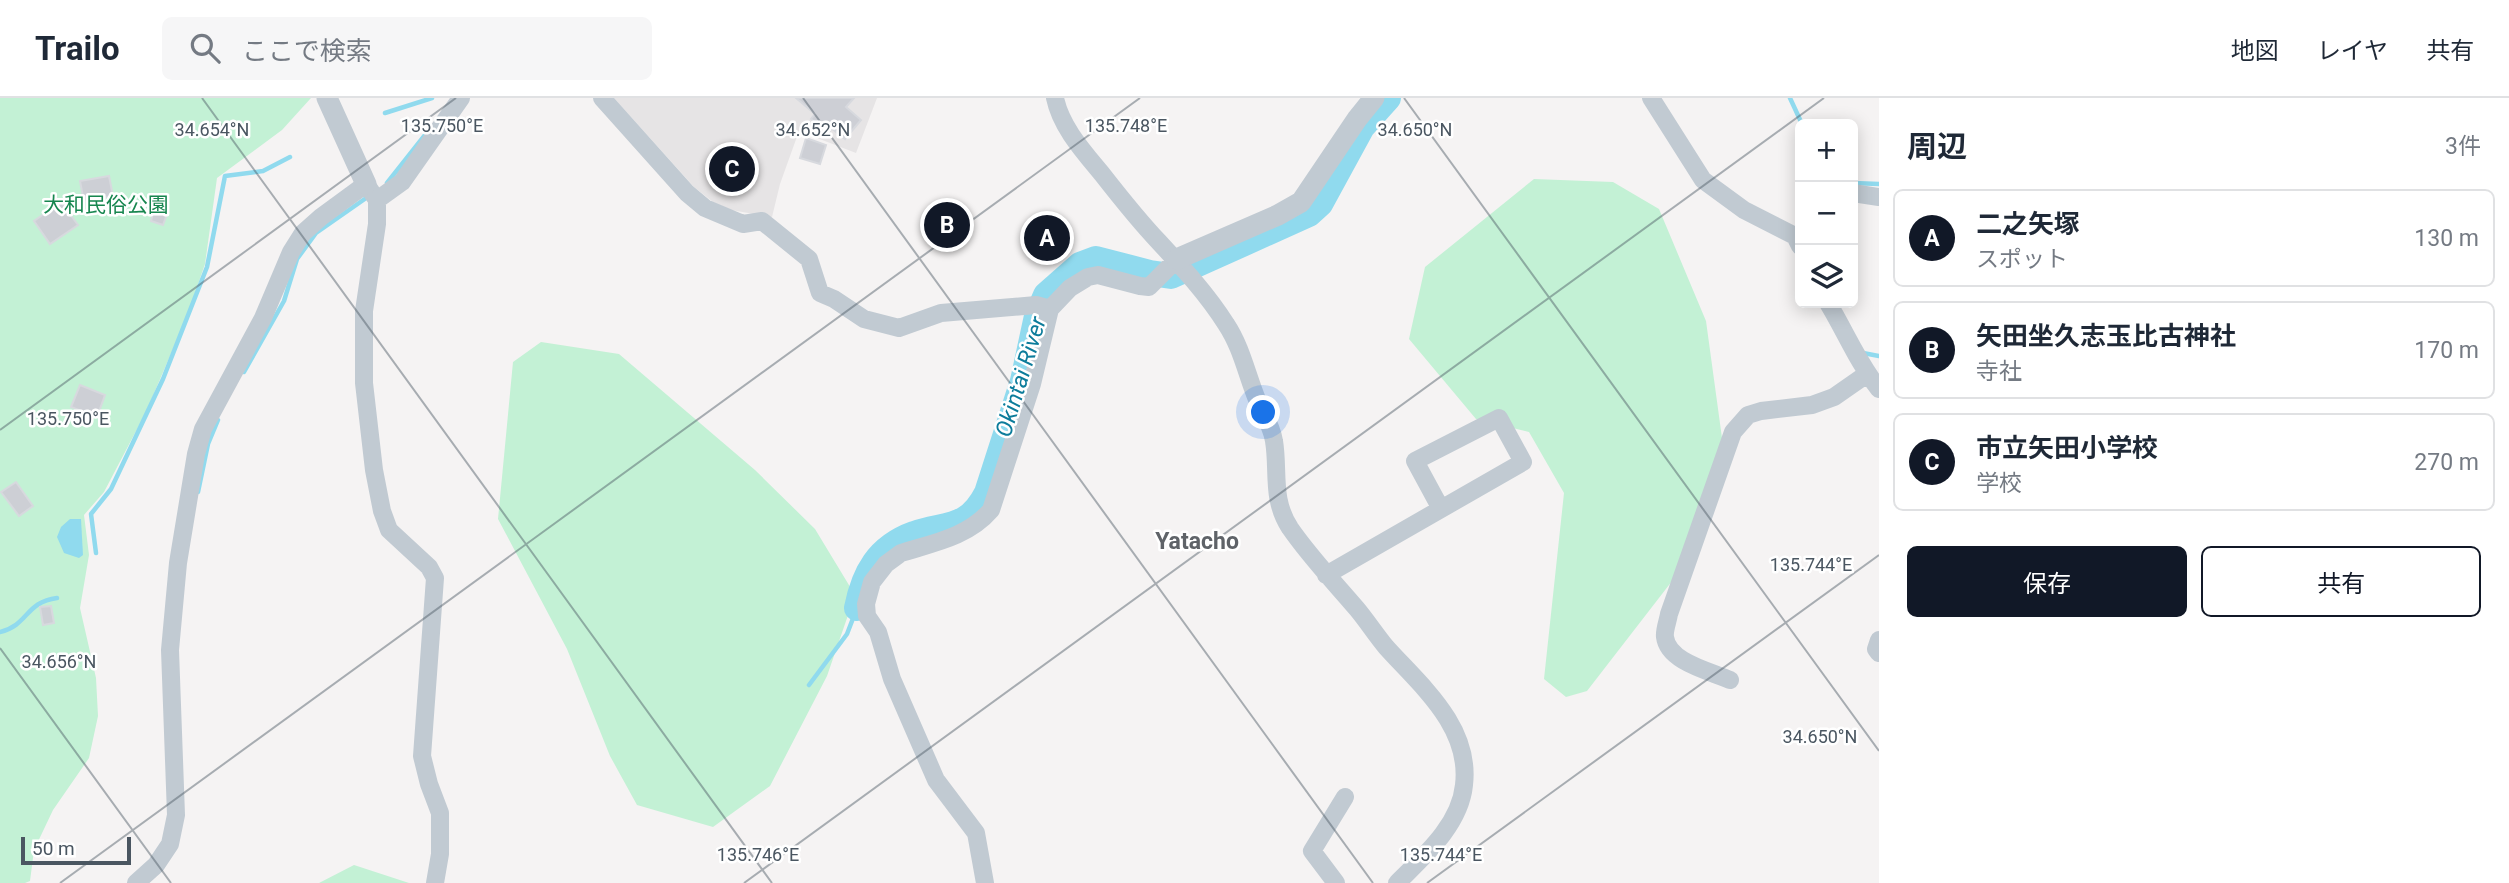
<!DOCTYPE html>
<html lang="ja">
<meta charset="utf-8">
<style>
:root{--surface:#fff;--page:#f6f6f7;--text:#1f2937;--muted:#747a83;--line:#e0e1e3;--accent:#111827}
body{margin:0;font-family:Roboto,"Noto Sans JP",sans-serif;background:var(--page);color:var(--text)}
.controls{position:absolute;right:21px;top:21px;display:grid;overflow:hidden;border-radius:10px;box-shadow:0 4px 18px #0003}
.controls button{width:63px;height:63px;display:grid;place-items:center;padding:0;border:0;border-bottom:2px solid var(--line);background:var(--surface);color:var(--text);font:35px sans-serif}
.scale{position:absolute;left:21px;bottom:18px;width:110px;box-sizing:border-box;padding-left:7px;border:4px solid #4a5661;border-top:0;font-size:19px;line-height:24px;white-space:nowrap;color:#4a5661;-webkit-text-stroke:5px #fff;paint-order:stroke}
.you{position:absolute;left:1264px;top:315px;width:24px;height:24px;margin:-18px;border:5px solid #fff;border-radius:50%;background:#1a73e8;box-shadow:0 0 0 10px #1a73e833}
.badge{display:grid;place-items:center;width:46px;height:46px;border-radius:50%;background:var(--accent);color:#fff;font-size:23px;font-weight:700}
.pin{position:absolute;translate:-50% -50%;border:4px solid #fff;box-shadow:0 2px 7px #0006}
.list{margin:0;padding:0;list-style:none}
h2{display:flex;justify-content:space-between;align-items:center;height:91px;margin:0;padding:0 28px;font-size:30px}
h2 small{font-size:23px;font-weight:400;color:var(--muted)}
.list li{display:grid;grid-template-columns:46px 1fr auto;gap:21px;align-items:center;box-sizing:border-box;height:98px;margin:0 14px 14px;padding:0 14px;border:2px solid var(--line);border-radius:10px}
.list b{display:block;font-size:26px;white-space:nowrap}
.list p{margin:0;font-size:23px;white-space:nowrap;color:var(--muted)}
.list em{font-size:23px;font-style:normal;color:var(--muted)}
.actions{display:flex;gap:14px;padding:21px 28px}
.actions a{flex:1;padding:16px 0;border:2px solid var(--accent);border-radius:10px;text-align:center;font-size:24px;color:var(--accent)}
.actions .main{background:var(--accent);color:#fff}
.icon{flex:none;width:38px;height:38px;fill:none;stroke:currentColor;stroke-width:2;stroke-linecap:round;stroke-linejoin:round}
.map{position:relative;flex:none;width:1879px;height:785px;overflow:hidden}
header{display:flex;align-items:center;gap:42px;box-sizing:border-box;height:98px;padding:0 35px;background:var(--surface);border-bottom:2px solid var(--line)}
header strong{font-size:33px}
nav{display:flex;gap:38px;margin-inline-start:auto;font-size:24px}
.search{width:490px;height:63px;background:var(--page);display:flex;align-items:center;gap:18px;box-sizing:border-box;padding:0 24px;border-radius:10px;color:var(--muted);font-size:26px}
main{display:flex}
aside{flex:1;background:var(--surface)}
.map>svg:first-child{display:block}
.education{fill:#e6e4e5}
.green{fill:#c3f1d5}
.water{fill:#90daee}
.lines{fill:none;stroke-linecap:round;stroke-linejoin:round}
.stream{stroke:#90daee;stroke-width:4.5}
.river{stroke:#90daee;stroke-width:26}
.building{fill:#cdcfd5;stroke:#d7d9de;stroke-width:2}
.minor{stroke:#c1cad2;stroke-width:18}
.tertiary{stroke:#c1cad2;stroke-width:21}
.ticks{fill:none;stroke:#4a5661;stroke-width:2;stroke-opacity:0.45}
.labels{text-anchor:middle;dominant-baseline:central;stroke-width:5;stroke-linejoin:round;paint-order:stroke}
.park-label{font-size:21px;fill:#17864f;stroke:#fff}
.water-label{font-size:23px;font-style:italic;fill:#0c7c9b;stroke:#fff}
.neighbourhood-label{font-size:23px;font-weight:bold;fill:#5f6368;stroke:#fff}
.ticks-label{font-size:18px;text-anchor:middle;fill:#4a5661;stroke:#fff;stroke-width:5;stroke-linejoin:round;paint-order:stroke}
</style>
<header>
<strong>Trailo</strong>
<div class="search"><svg class="icon" aria-label="search" viewBox="0 0 24 24"><circle cx="10" cy="10" r="6"/><path d="M15 15l6 6"/></svg>ここで検索</div>
<nav><a>地図</a><a>レイヤ</a><a>共有</a></nav>
</header>
<main>
<div class="map">
<svg width="1879" height="785" viewBox="0 0 1879 785">
<rect width="100%" height="100%" fill="#f5f3f3"/>
<!-- education -->
<path class="education" d="M614,0H877L856,55L799,33L780,86L772,119L731,112L713,104L694,89Z"/>
<!-- green -->
<path class="green" d="M0,0H311L282,32L217,80L205,166L187,218L146,314L104,394L84,417L89,457L80,510L96,580L98,618L89,660L53,712L34,752L30,783L25,785H0Z
M1534,81L1613,84L1659,111L1706,223L1722,340L1686,465L1587,593L1566,599L1544,581L1564,395L1529,334L1476,321L1409,241L1425,169Z
M541,244L619,256L755,372L815,431L855,497L827,578L770,688L713,729L637,707L610,658L567,551L498,421L513,264Z
M354,767L409,785H319Z"/>
<!-- water -->
<path class="water" d="M70,421H81L83,457L79,460L64,455L57,439L61,429Z"/>
<g class="lines">
<!-- stream -->
<path class="stream" d="M1790,0L1802,26
M385,15L432,0
M387,85L425,37
M1853,85L1879,86
M1863,255L1879,258
M244,274L284,203L297,161L316,135L369,98
M198,394L208,346L218,322
M96,455L91,416L111,391L163,281L207,169L225,78L263,73L290,59
M0,534C29,527 25,504 57,500
M809,587L847,536L857,510"/>
<!-- river -->
<path class="river" d="M857,510C864,475 878,449 914,436C948,425 968,432 987,395L1023,283L1037,218L1046,197L1080,167L1096,161L1150,175L1171,178L1309,116L1320,106L1362,29L1388,0"/>
</g>
<!-- building -->
<path class="building" d="M796,0H854L846,9L861,22L845,41L831,30L829,37L811,21L815,16Z
M806,40L826,47L820,66L800,60Z
M109,78L113,98L84,104L80,83Z
M61,104L78,127L50,146L34,123Z
M154,112L167,116L163,127L151,123Z
M80,287L105,297L97,319L71,309Z
M16,384L33,408L19,418L1,394Z
M51,508L54,525L43,527L40,509Z"/>
<g class="lines">
<!-- minor -->
<path class="minor" d="M602,0L687,95L705,110L743,126L762,123L809,161L820,195L834,201L864,221L899,230L941,215L1036,207L1050,211
M1055,0C1061,29 1083,53 1102,76C1120,99 1139,123 1159,144C1183,170 1207,196 1226,226C1242,250 1247,278 1258,304C1264,316 1272,329 1274,343C1279,373 1271,401 1290,430C1310,459 1334,484 1357,511C1367,523 1376,537 1386,549C1420,587 1471,628 1464,687C1460,727 1424,758 1397,785
M1651,0L1703,82L1744,112L1795,138L1800,148
M1853,95L1879,99
M377,102L402,84L461,0
M1828,205C1845,233 1858,265 1879,291
M1326,477L1523,364L1499,320L1415,363L1441,411
M1879,542L1876,551L1879,555
M1730,582C1710,573 1668,564 1665,539C1664,532 1668,523 1669,516L1733,334L1748,317L1761,313L1812,307L1834,299L1867,276
M136,785L156,767L170,746L176,717L170,552L178,465L196,356L203,331L263,220L291,154L303,135L321,119L366,86L377,102V126L364,213V285L374,372L382,413L389,432L429,469L435,480L422,658L429,686L440,715V756L435,785
M985,785L976,735L936,682L892,581L878,534L867,518L866,506L872,484L886,466L901,455C933,445 968,439 991,412L1032,286L1050,211L1070,190L1088,179L1098,177L1140,188L1149,189L1177,161
M1336,785L1312,753L1345,699"/>
<!-- tertiary -->
<path class="tertiary" d="M327,0L366,86
M1177,161L1278,117L1301,104L1357,21L1374,0"/>
</g>
<!-- ticks -->
<path class="ticks" d="M202,0L772,785M803,0L1373,785M1404,0L1879,653M0,332L456,0M0,550L171,785M60,785L1140,0M744,785L1824,0M1427,785L1879,457"/>
<g class="labels">
<!-- park labels -->
<g class="park-label">
<text x="106" y="107">大和民俗公園</text>
</g>
<!-- water labels -->
<g class="water-label">
<text transform="translate(1021 279) rotate(-73)">Okintai River</text>
</g>
<!-- neighbourhood labels -->
<g class="neighbourhood-label">
<text x="1197" y="443">Yatacho</text>
</g>
</g>
<g class="ticks-label">
<text x="442" y="34">135.750°E</text>
<text x="1126" y="34">135.748°E</text>
<text x="212" y="38">34.654°N</text>
<text x="813" y="38">34.652°N</text>
<text x="1415" y="38">34.650°N</text>
<text x="68" y="327">135.750°E</text>
<text x="1811" y="473">135.744°E</text>
<text x="59" y="570">34.656°N</text>
<text x="1820" y="645">34.650°N</text>
<text x="758" y="763">135.746°E</text>
<text x="1441" y="763">135.744°E</text>
</g>
</svg>
<div class="controls">
<button>+</button>
<button>−</button>
<button><svg class="icon" aria-label="layers" viewBox="0 0 24 24"><path d="M12 4l9 5-9 5-9-5zM3 14l9 5 9-5"/></svg></button>
</div>
<div class="scale">50 m</div>
<div class="you"></div>
<div class="pin badge" style="left:1047px;top:140px">A</div>
<div class="pin badge" style="left:947px;top:127px">B</div>
<div class="pin badge" style="left:732px;top:71px">C</div>
</div>
<aside>
<h2>周辺<small>3件</small></h2>
<ul class="list">
<li><span class="badge">A</span><div><b>二之矢塚</b><p>スポット</p></div><em>130 m</em></li>
<li><span class="badge">B</span><div><b>矢田坐久志玉比古神社</b><p>寺社</p></div><em>170 m</em></li>
<li><span class="badge">C</span><div><b>市立矢田小学校</b><p>学校</p></div><em>270 m</em></li>
</ul>
<div class="actions"><a class="main">保存</a><a>共有</a></div>
</aside>
</main>
